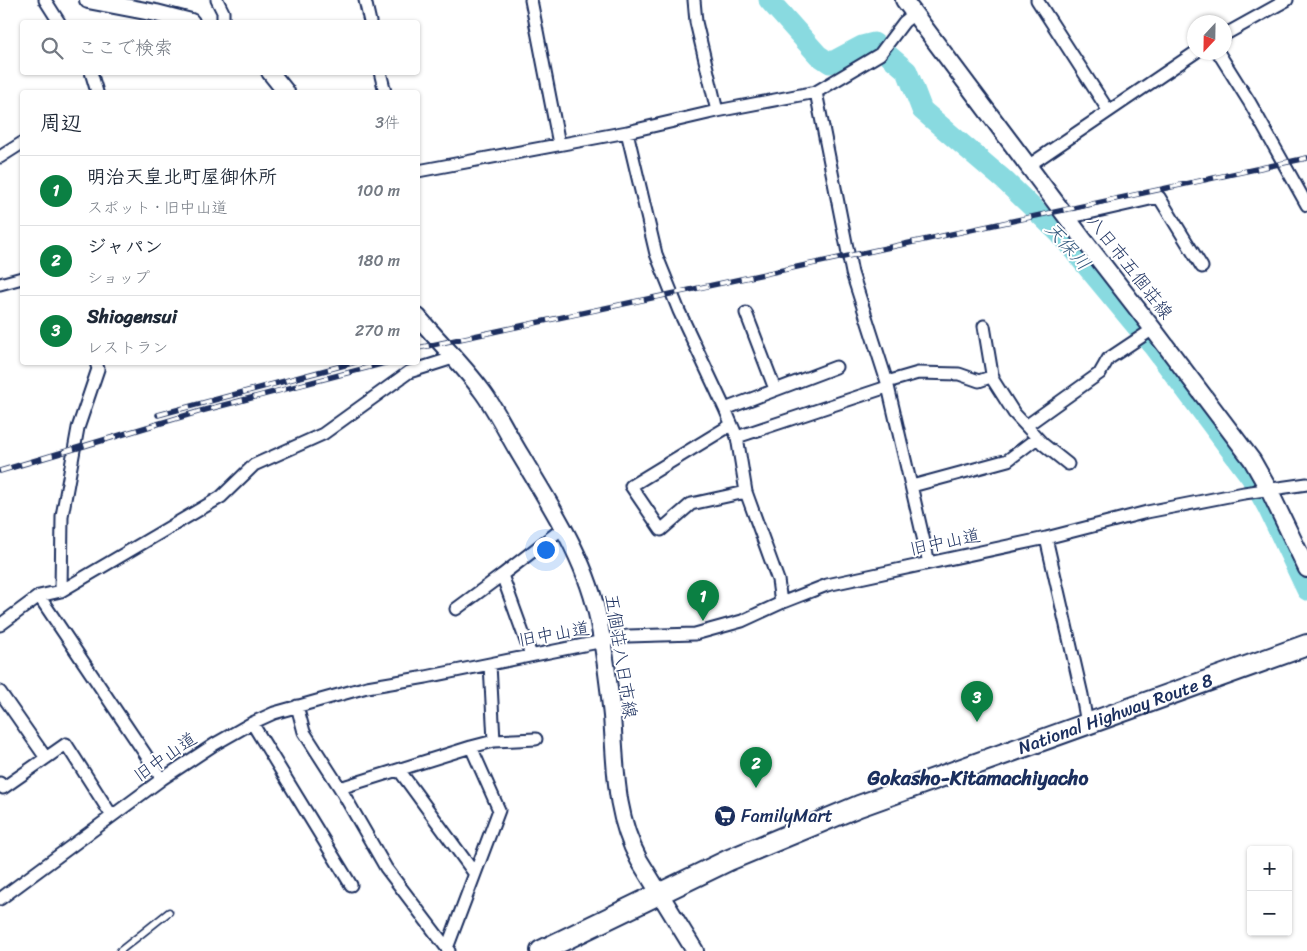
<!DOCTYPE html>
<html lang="ja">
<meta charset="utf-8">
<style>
:root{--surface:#fff;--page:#f6f6f7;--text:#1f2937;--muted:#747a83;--line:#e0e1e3;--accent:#0b8043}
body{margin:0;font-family:Sriracha,"Klee One",sans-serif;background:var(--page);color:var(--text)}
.controls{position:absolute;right:15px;bottom:15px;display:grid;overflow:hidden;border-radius:5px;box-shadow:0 1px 4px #0004}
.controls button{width:45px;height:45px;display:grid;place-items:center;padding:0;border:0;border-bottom:1px solid var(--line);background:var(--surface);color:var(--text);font:25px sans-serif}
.compass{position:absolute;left:1187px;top:15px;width:45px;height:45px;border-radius:50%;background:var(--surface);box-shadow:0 1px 4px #0004;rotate:202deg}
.you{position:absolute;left:545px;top:549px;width:18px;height:18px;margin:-12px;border:4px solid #fff;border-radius:50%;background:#1a73e8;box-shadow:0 0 0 8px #1a73e833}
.badge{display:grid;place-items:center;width:32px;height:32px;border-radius:50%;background:var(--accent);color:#fff;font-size:16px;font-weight:700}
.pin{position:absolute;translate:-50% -41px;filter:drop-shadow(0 1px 2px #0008)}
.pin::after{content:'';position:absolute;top:26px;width:18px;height:15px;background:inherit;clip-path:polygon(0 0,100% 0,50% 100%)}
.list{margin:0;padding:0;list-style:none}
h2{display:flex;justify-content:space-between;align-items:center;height:65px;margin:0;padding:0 20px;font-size:21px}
h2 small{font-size:16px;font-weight:400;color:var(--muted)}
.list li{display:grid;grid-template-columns:32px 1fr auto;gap:15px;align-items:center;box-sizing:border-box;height:70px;padding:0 20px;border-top:1px solid var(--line)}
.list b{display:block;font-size:19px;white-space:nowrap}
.list p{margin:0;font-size:16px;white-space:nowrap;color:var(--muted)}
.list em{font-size:16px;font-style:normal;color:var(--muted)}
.icon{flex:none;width:28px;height:28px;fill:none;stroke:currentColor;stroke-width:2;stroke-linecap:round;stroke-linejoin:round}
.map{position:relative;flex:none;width:1307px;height:951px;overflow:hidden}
.search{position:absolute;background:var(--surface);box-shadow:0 1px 4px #0004;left:20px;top:20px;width:400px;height:55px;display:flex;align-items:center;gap:12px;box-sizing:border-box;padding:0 18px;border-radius:5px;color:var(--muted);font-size:19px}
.panel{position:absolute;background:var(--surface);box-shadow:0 1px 4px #0004;left:20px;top:90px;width:400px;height:275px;border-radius:5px}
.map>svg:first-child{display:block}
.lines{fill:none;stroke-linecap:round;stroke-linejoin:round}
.river{stroke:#89dae0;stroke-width:21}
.lane-casing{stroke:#1b2f5e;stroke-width:9}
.street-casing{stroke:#1b2f5e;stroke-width:15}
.secondary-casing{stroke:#1b2f5e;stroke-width:20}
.highway-casing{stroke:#1b2f5e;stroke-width:24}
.lane{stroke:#fff;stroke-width:5.5}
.street{stroke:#fff;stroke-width:11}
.secondary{stroke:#fff;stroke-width:16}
.highway{stroke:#fff;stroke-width:20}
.rail-casing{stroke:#1b2f5e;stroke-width:5.5}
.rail{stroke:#fff;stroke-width:4;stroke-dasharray:11;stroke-linecap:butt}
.labels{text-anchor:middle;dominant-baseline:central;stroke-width:4;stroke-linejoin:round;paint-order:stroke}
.street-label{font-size:18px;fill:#1b2f5e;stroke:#fff}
.poi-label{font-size:18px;fill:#1b2f5e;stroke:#fff;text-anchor:start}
.water-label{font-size:19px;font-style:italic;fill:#365a7e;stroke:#fff}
.quarter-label{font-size:20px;font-weight:bold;fill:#1b2f5e;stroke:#fff}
</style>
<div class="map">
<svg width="1307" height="951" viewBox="0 0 1307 951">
<rect width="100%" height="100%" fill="#fff"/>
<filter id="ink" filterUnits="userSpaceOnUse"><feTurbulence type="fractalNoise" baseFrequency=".02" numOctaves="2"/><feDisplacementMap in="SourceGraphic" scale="10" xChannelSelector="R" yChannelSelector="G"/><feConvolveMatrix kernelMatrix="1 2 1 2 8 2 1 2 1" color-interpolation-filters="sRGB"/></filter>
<g filter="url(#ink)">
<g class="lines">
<!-- river -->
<path class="river" d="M769,0L818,55L830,63L862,46L874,43L907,71L922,110L1004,180L1060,234L1153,346L1251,477L1268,508L1307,590"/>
<!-- lane casing -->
<g class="lane-casing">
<path id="lane" d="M120,951L169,912"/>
</g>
<!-- street casing -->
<g class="street-casing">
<path id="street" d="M45,0L59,22
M217,0L223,12V22
M365,0L370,22
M531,0L559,144
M694,0L696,22L717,111
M1037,0L1108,110
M1224,35L1287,0
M1218,52L1250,103L1307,205
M91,72L97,92H96
M380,72L385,92
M816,92L852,273L887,382L929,563
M627,132L656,254L679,311L725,409L737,437L746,492L778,580L781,603
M0,157L22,143
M1028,166L1196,52
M418,171L627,132L717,111L816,92L880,54L904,22L914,14
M1067,218L1159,197L1202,267
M0,284L22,278
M746,313L775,389
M984,326L993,380L1014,413L1043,444L1068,464
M887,382L918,373L959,374L979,381L993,376
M725,409L836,367
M731,425L631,486L661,530L691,504L746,492
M1026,426L1100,373L1108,359L1153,329
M737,437L887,387
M912,486L1008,460L1037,438
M1046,538L1082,695L1087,724
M502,575L563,528
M61,591L62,516L78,428L98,369L96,362
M39,596L162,779
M456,609L502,575L531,655
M0,625L39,596L61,591L221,497L254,465L323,434L409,372L453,358
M490,664L494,741
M0,692L46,758
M297,706L304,732L340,788L386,868L449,951
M252,723L351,885
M471,747L494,741L536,739
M399,770L475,874
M0,783L3,788L66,744L112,816
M340,788L471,747L499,810L447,948
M0,899L162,779L215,744L252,723L274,713L367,687L426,677L628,636L695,634L742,621L781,603L827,585L1046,538L1147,512L1244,493L1307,484"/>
</g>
<!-- secondary casing -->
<g class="secondary-casing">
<path id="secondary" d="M88,0L156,13L191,22
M904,0L1083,239L1153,329L1252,460L1269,490L1307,569
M270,72L286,92
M418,317C438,341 464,366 482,391C497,411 508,435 521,456C552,508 588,562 599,623C605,654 609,685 612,716C616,768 614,813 639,860L695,951"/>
</g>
<!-- highway casing -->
<g class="highway-casing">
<g id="highway">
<path id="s1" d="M541,951L729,860L859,806L1307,645"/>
</g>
</g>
<!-- lane -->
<use href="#lane" class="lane"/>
<!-- street -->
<use href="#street" class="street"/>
<!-- secondary -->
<use href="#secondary" class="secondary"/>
<!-- highway -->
<use href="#highway" class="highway"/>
<!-- rail casing -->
<g class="rail-casing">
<path id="rail" d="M418,348L1307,158
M158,415L356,362
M0,471L201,411L389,362"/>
</g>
<!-- rail -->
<use href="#rail" class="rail"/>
</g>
</g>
<!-- icons -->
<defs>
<g id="supermarket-disc" transform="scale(1.125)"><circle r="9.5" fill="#1b2f5e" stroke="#fff"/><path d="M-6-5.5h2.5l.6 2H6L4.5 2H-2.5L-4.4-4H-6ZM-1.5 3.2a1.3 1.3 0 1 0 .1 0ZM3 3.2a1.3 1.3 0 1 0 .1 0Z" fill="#fff"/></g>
</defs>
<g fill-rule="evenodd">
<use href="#supermarket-disc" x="725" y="816"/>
</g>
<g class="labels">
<!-- street labels -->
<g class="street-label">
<text transform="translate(1130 267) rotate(52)">八日市五個荘線</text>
<text transform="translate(945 542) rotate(-12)">旧中山道</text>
<text transform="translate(554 634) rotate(-10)">旧中山道</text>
<text transform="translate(621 656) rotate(81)">五個荘八日市線</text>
<text stroke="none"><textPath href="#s1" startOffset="622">National Highway Route 8</textPath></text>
<text transform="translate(165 757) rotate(-35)">旧中山道</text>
</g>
<!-- poi labels -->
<g class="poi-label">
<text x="741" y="816">FamilyMart</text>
</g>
<!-- water labels -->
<g class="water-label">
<text transform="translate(1068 246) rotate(48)">天保川</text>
</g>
<!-- quarter labels -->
<g class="quarter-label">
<text x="978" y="778">Gokasho-Kitamachiyacho</text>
</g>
</g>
</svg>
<div class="controls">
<button>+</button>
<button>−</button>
</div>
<svg class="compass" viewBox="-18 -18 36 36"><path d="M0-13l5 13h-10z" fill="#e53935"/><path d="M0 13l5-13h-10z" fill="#747a83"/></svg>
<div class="you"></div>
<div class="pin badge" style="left:703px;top:621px">1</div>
<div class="pin badge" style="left:756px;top:788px">2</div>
<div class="pin badge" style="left:977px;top:722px">3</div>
<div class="search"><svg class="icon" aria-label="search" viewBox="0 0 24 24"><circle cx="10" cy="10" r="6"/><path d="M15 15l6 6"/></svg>ここで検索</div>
<section class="panel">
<h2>周辺<small>3件</small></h2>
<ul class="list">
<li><span class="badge">1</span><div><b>明治天皇北町屋御休所</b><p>スポット · 旧中山道</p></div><em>100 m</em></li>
<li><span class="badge">2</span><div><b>ジャパン</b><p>ショップ</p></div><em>180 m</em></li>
<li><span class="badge">3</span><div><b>Shiogensui</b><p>レストラン</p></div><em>270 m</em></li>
</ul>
</section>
</div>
